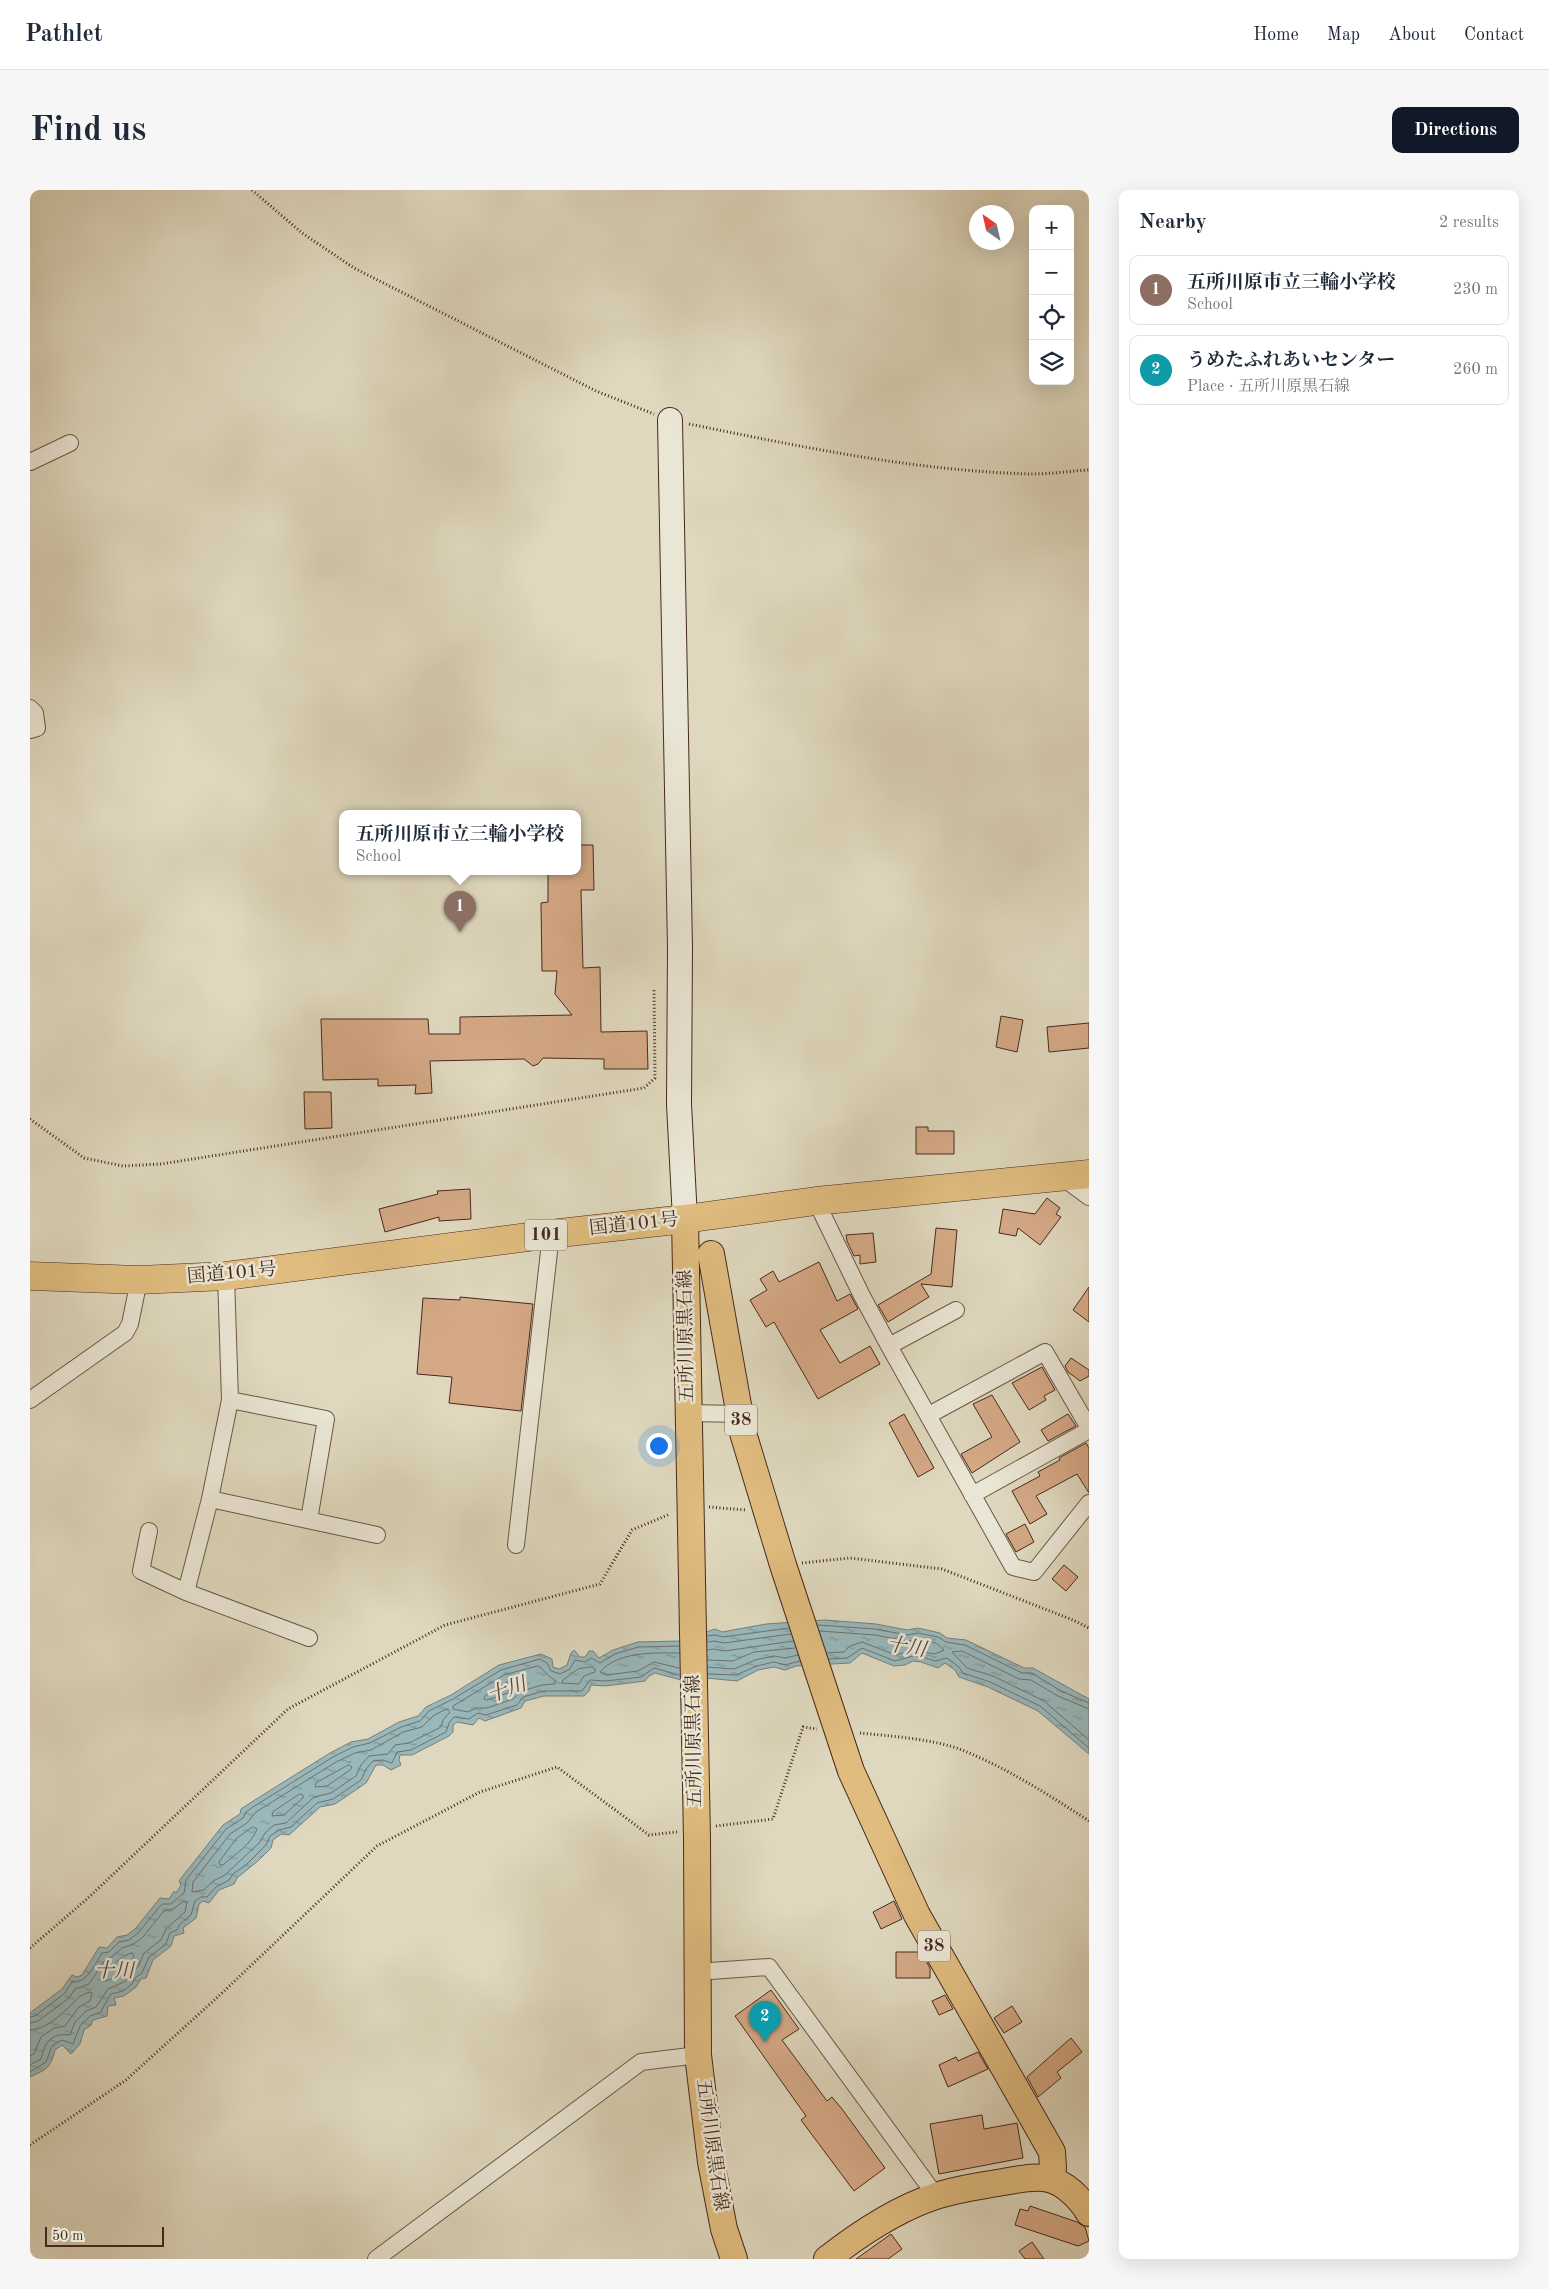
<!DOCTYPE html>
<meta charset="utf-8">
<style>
:root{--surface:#fff;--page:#f6f6f7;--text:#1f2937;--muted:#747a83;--line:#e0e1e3;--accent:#111827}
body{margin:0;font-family:"Old Standard TT","Noto Serif JP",serif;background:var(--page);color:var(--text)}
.controls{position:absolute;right:15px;top:15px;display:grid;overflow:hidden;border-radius:10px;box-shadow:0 5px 20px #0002}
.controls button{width:45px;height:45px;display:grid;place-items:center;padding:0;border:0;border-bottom:1px solid var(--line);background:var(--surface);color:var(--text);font:25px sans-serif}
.compass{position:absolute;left:939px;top:15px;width:45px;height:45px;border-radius:50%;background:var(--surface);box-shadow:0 5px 20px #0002;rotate:326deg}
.scale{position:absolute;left:15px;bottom:12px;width:119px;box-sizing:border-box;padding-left:5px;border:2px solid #462a1d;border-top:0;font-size:14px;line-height:18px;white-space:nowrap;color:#462a1d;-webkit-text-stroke:4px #eae6d5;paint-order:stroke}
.you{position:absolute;left:628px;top:1255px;width:18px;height:18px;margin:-12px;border:4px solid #fff;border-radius:50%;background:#1a73e8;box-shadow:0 0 0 8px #1a73e833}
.badge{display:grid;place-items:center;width:32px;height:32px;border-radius:50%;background:var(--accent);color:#fff;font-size:16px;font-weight:700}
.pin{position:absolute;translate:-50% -41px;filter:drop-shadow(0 1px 2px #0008)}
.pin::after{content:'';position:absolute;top:26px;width:18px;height:15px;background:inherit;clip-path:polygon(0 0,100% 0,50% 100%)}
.popup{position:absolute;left:309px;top:620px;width:242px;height:65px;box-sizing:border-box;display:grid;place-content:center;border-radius:10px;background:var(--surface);filter:drop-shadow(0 1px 4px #0005);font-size:16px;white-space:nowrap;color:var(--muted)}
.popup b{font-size:19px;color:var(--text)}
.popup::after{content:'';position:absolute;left:50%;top:100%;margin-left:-10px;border:10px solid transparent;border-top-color:var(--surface)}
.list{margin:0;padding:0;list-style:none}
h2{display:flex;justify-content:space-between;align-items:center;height:65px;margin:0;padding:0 20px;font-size:21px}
h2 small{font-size:16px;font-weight:400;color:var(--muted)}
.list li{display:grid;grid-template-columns:32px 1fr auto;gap:15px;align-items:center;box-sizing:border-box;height:70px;margin:0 10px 10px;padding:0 10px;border:1px solid var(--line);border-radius:10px}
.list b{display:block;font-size:19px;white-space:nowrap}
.list p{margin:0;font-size:16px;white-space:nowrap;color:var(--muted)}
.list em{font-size:16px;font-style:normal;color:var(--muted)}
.icon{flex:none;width:28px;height:28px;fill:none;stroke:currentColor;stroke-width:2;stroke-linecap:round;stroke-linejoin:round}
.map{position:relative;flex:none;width:1059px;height:2069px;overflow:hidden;border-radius:10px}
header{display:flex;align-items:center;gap:30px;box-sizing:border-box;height:70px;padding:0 25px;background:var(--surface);border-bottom:1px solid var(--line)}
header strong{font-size:24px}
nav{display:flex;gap:28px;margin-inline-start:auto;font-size:18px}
.intro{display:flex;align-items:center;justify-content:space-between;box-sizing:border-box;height:120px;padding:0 30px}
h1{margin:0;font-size:35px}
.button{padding:12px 22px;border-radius:10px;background:var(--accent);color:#fff;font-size:18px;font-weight:700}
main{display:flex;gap:30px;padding:0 30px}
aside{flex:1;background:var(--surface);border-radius:10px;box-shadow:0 5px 20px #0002}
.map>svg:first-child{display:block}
.water{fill:url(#water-ripples);stroke:#777f7c}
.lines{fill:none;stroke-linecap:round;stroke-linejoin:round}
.shore{stroke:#6f716c;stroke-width:1}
.building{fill:#d5a986;stroke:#462a1d}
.street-casing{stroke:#6c5645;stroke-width:18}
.secondary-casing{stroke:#462a1d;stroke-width:26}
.primary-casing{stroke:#462a1d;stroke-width:28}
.highway-casing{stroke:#462a1d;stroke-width:29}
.path{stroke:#462a1d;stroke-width:3;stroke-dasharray:1 2.5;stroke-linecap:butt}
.street{stroke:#eae6d5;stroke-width:16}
.secondary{stroke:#eae6d5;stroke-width:24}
.primary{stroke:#e0bc7f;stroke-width:26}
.highway{stroke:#e0bc7f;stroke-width:28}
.labels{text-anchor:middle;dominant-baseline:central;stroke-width:5;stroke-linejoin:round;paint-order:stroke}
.shield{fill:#eae6d5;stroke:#776254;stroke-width:1}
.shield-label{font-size:18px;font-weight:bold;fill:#462a1d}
.street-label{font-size:19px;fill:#462a1d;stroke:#eae6d5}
.water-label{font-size:20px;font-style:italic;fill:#56463d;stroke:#eae6d5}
</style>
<header>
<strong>Pathlet</strong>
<nav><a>Home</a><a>Map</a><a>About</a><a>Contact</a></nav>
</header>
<div class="intro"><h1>Find us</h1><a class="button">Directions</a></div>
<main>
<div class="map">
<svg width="1059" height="2069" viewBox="0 0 1059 2069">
<defs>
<pattern id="water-ripples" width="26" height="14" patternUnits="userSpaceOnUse" patternTransform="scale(1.25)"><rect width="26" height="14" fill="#98b8bc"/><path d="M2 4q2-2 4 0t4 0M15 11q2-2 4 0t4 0" fill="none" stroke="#7e9698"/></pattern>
</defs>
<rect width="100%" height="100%" fill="#dfd8be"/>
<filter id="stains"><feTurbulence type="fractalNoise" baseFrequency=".004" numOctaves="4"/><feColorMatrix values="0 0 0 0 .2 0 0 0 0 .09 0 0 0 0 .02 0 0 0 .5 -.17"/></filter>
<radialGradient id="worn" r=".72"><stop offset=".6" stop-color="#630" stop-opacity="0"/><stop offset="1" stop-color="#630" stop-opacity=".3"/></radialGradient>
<!-- water -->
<path class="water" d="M795,1430L846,1434L877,1440L888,1438L910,1443L917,1448L936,1450L994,1478H1003L1059,1509V1564L1008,1521L958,1497L929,1487L925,1480L915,1473L908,1478L891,1472L883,1471L875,1475L864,1476L832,1463L820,1473L766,1476L755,1480L744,1477L728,1480L707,1491L676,1488L655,1491L625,1483L619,1486L615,1491L575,1496L561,1495L559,1501L554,1506H514L495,1511L491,1518L455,1531L449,1528L443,1535L427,1532L423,1535V1542L419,1546L382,1565H370L369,1570L371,1575L361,1580L353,1575H346L336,1593L305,1614L290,1617L259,1645L251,1644L243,1650L241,1658L229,1670L207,1688L204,1694L189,1700L179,1713L173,1711L169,1714L166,1728L153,1738L154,1743L144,1746L141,1756L123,1770L116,1788L111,1789L106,1797L94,1806L84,1808L86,1815L78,1816L77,1826L63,1830L61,1835L54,1840L50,1854L41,1864L32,1855L25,1860C20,1879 17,1879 0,1887V1823L32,1799L42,1785L47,1787L52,1785L69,1757L77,1758L87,1747L97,1745L105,1739L130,1708L139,1709L144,1701L146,1703L151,1695L149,1691L193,1635L210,1624L211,1619L220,1613L300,1563L321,1552L338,1549L369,1532L388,1526L396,1517L421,1505L469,1475L511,1464L522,1469L523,1477L529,1479L537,1475L541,1463L544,1460L550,1467H555L559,1461H563L569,1468L583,1460L608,1452L651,1451L685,1439L692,1442L736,1434Z"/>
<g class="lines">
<!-- shore -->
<path class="shore" d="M788,1435L845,1439L877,1445L888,1443L908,1447L916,1452L935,1455L992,1483H1002L1031,1501L1059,1513
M790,1441L845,1445L876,1451L888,1450L906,1453L914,1460L905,1464L883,1460L866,1465L832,1452L820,1456L814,1462L797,1463
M677,1446L685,1445L693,1447L759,1438
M678,1452L684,1451L694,1453L761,1444
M678,1460L683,1459L695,1461L763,1451
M649,1463C624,1463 588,1461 570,1482L576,1485L608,1481L624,1472L649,1478
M799,1469L817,1468L832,1458L865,1471L883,1466L892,1467L905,1471L917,1468L929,1477L933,1483L960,1492L1010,1516L1059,1558
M678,1470L703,1471L724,1462L765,1458
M508,1476C512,1477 517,1486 525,1490V1494L512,1495L492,1501L483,1509L457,1518H446L438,1522L423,1519V1516L474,1485Z
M561,1477L565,1479V1482L554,1486L549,1494L532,1493L533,1490L548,1479Z
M678,1477L704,1479L725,1470L744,1466L755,1468L768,1465
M678,1484L706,1485L727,1476L744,1472L755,1475L770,1471
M485,1490L488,1494L478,1503L457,1510L454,1509L455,1506L477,1492Z
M417,1519L420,1522L413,1530L411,1537L379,1553L365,1555L358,1564L339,1566L331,1575L326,1586L301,1603L284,1607L256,1633L244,1635L235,1643L230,1652L195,1685L183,1691L174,1700L162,1702L163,1692L200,1644L217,1633L226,1622L306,1572L325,1563L341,1560L373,1542L392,1537L403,1526Z
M1059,1519L1028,1506L1001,1490L989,1489L932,1461L922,1462L937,1478L963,1486L1014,1511L1059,1550
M319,1575L322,1577L320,1580L297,1596L285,1597L286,1593Z
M270,1604L273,1605V1608L254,1625L242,1626L243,1622Z
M223,1637L227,1639C221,1655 205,1664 193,1675H190L189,1672L206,1649Z
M102,1763L104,1766C100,1779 86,1790 73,1791L72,1788C78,1779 91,1765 102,1763Z
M0,1827L5,1826L35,1803L42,1792C58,1793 64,1775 72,1763L79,1762L89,1752L99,1750L108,1743L132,1714H141L154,1703L156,1690L196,1639L213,1628L216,1622L223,1617L303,1567L323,1557L340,1553L371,1537L390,1531L399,1521L423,1509L471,1480L510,1469L517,1473L521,1481L530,1484L540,1479L545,1470L555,1472L561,1468L570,1473L585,1464L608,1457L649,1456
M0,1833L8,1831L39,1808L45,1799L59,1794L75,1770L83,1766L92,1758L102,1755L112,1748L134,1721L143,1719L154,1711L157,1712L155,1722L136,1739L131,1750L114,1763L108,1777L99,1784L96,1791L78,1799L66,1817L56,1821L45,1832L40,1845C20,1843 16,1851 11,1869L0,1875
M0,1840C18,1840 37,1819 49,1807C52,1805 57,1803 60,1802L62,1803L60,1811L49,1817L35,1836L24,1838L11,1847L4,1864L0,1866
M0,1882L16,1872L22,1856L32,1850L43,1854L50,1836L60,1826L71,1822C74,1815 77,1811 81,1804L93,1801L102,1794L105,1788L112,1783L119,1767L136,1754L140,1743L147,1740L150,1734L161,1725L165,1711L171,1707H177L186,1697L199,1690L203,1684L216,1675L236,1655L240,1646L249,1640L261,1637L287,1613L303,1609L331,1590L336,1579L343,1571L353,1570L362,1573L367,1562L381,1560L416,1542L419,1533L424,1527L439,1529L448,1523L456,1525L487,1515L493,1507L513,1501H552L560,1490L576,1491L611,1487L624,1478L649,1485"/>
</g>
<!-- building -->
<path class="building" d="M548,655H563L564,700H551L553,778L570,777L571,842L617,841L618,879H574V869L513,868L508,874L503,876L494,869L400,871L402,903L385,904L386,895L348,896V889L293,890L291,829H398L399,844H430V827L542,825L525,804L527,781H512L511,713L518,712V681H548Z
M971,826L993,830L987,862L966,857Z
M1059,833V858L1019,862L1017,837Z
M274,902H301L302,938L275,939Z
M886,937H898V941H924V964H886Z
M440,999L441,1029L409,1031V1027L355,1042L349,1019L408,1004L407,1001Z
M1017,1008L1030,1018L1026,1024L1031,1027L1010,1055L988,1038L986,1046L969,1043L973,1019L1005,1024Z
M906,1038L927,1040L922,1097L891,1094L899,1107L858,1132L848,1115L901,1084Z
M843,1043L846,1072L830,1074V1065L824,1066L817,1051L816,1045Z
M789,1072L807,1111L820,1104L828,1119L790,1140L810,1173L840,1156L850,1174L788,1209L744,1132L736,1137L720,1110L737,1100L730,1089L743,1081L749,1092Z
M1059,1097V1132L1043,1120Z
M430,1107L503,1114L491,1221L419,1213L422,1187L387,1184L393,1108L430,1110Z
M1041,1168L1059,1180V1186L1050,1191L1038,1182L1035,1176Z
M1012,1177L1025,1200L1014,1206L1016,1210L999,1220L982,1193Z
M962,1205L990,1252L942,1283L931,1264L962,1247L943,1214Z
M874,1224L904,1278L888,1287L859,1233Z
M1038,1224L1046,1236L1018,1251L1011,1240Z
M1056,1253L1059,1258V1303L1047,1284L1006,1306L1017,1324L1000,1334L982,1301L1010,1286L1008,1282L1030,1270L1029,1268Z
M995,1334L1004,1352L986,1362L976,1344Z
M1034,1375L1048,1387L1036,1401L1022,1389Z
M864,1711L872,1729L851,1739L843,1722Z
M866,1762H891L900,1778V1788H866Z
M741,1800L769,1839L752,1850L797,1911L802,1907L812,1919L855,1978L824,2001L771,1930L776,1926L705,1826Z
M915,1805L923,1819L909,1825L902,1811Z
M982,1816L992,1832L974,1843L964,1828Z
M1041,1848L1052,1862L1027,1882L1031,1888L1008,1907L997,1887Z
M948,1862L958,1879L918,1897L909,1875L926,1867L928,1871Z
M952,1925L954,1939L987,1933L993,1968L909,1984L900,1934Z
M1000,2016L1047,2032L1055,2037L1059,2051L1048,2056L985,2035L990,2019L998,2021Z
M861,2044L872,2059L858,2069H826Z
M1002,2052L1014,2069H995L989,2061Z"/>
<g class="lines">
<!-- street casing -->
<g class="street-casing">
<path id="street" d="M0,272L40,253
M0,518L5,523L7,538L0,540
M1032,987L1059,1007
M786,1011L831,1104L859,1156L983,1377L1004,1382L1059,1313
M859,1156L926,1120
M0,1210L95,1143L100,1134L109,1090
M200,1210L296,1229L279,1330
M659,1223L710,1224
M899,1225L1015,1162L1059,1238
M942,1305L1059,1240
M180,1309L347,1345
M119,1341L111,1381L156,1402L279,1448
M486,1355L521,1044
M156,1402L180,1309L200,1210L196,1086
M666,1782L739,1777L906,2006
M346,2069L611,1872L668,1865"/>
</g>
<!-- secondary casing -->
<g class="secondary-casing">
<path id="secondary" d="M640,230L650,758L649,914L655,1029"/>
</g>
<!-- primary casing -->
<g class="primary-casing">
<path id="primary" d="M655,1029L667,1649L668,1865L681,1972L694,2039L704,2069
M681,1064L713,1243L753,1375L821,1581L887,1725L1022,1962L1023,1978L1019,1989
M797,2069C829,2044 866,2019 906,2006C927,1999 951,1996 973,1992C987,1990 1005,1985 1019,1989C1035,1993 1051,2009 1059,2023"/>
</g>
<!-- highway casing -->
<g class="highway-casing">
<path id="highway" d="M0,1086L109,1090L196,1086L521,1044L655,1029L786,1011L1059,984"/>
</g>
<!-- path -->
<path class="path" d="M222,0L272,43L324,78L566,201L624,224
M659,234C773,257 885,281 1002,284C1021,284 1040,281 1059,280
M0,929L54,968L93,976L131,974L614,898L625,888L624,799
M679,1317L716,1320
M772,1373L820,1368L912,1379L1043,1430L1059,1438
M830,1543C860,1546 904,1549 932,1560C977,1578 1019,1605 1059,1631
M686,1636L743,1629L773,1537L787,1539
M0,1758L57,1709L258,1519L415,1435L570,1394L602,1340L640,1324
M0,1955L96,1890L191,1804L347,1656L450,1602L527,1577L619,1645L647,1642"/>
<!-- street -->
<use href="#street" class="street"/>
<!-- secondary -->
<use href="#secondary" class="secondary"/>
<!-- primary -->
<use href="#primary" class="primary"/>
<!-- highway -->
<use href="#highway" class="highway"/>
</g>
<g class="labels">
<!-- shield labels -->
<g class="shield">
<rect x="495" y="1029.5" width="42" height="31" rx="4"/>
<rect x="695" y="1214.5" width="32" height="31" rx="4"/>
<rect x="888" y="1740.5" width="32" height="31" rx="4"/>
</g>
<g class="shield-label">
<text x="516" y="1045">101</text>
<text x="711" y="1230">38</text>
<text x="904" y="1756">38</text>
</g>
<!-- street labels -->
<g class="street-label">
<text transform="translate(604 1035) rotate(-6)">国道101号</text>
<text transform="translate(202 1084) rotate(-5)">国道101号</text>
<text transform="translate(657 1146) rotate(-91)">五所川原黒石線</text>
<text transform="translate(665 1551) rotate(-91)">五所川原黒石線</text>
<text transform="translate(681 1955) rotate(82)">五所川原黒石線</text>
</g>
<!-- water labels -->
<g class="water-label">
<text transform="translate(876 1458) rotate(9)">十川</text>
<text transform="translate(477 1501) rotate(-20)">十川</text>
<text x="84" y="1782">十川</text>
</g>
</g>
<rect width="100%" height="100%" filter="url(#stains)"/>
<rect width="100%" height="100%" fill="url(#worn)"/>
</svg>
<div class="controls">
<button>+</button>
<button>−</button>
<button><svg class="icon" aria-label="locate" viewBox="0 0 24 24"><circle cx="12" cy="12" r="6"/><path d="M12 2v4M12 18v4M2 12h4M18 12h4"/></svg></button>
<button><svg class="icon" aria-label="layers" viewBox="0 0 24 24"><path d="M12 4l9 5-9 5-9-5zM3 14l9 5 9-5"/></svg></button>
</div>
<svg class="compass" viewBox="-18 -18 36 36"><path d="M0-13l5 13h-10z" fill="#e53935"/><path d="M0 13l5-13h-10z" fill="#747a83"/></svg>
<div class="scale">50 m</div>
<div class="you"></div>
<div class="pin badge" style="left:430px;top:742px;background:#8d6e63">1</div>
<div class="popup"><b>五所川原市立三輪小学校</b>School</div>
<div class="pin badge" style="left:735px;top:1852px;background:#0f9aa8">2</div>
</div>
<aside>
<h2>Nearby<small>2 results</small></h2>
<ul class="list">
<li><span class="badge" style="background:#8d6e63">1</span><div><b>五所川原市立三輪小学校</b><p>School</p></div><em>230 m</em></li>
<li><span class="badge" style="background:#0f9aa8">2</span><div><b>うめたふれあいセンター</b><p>Place · 五所川原黒石線</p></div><em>260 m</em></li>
</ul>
</aside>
</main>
